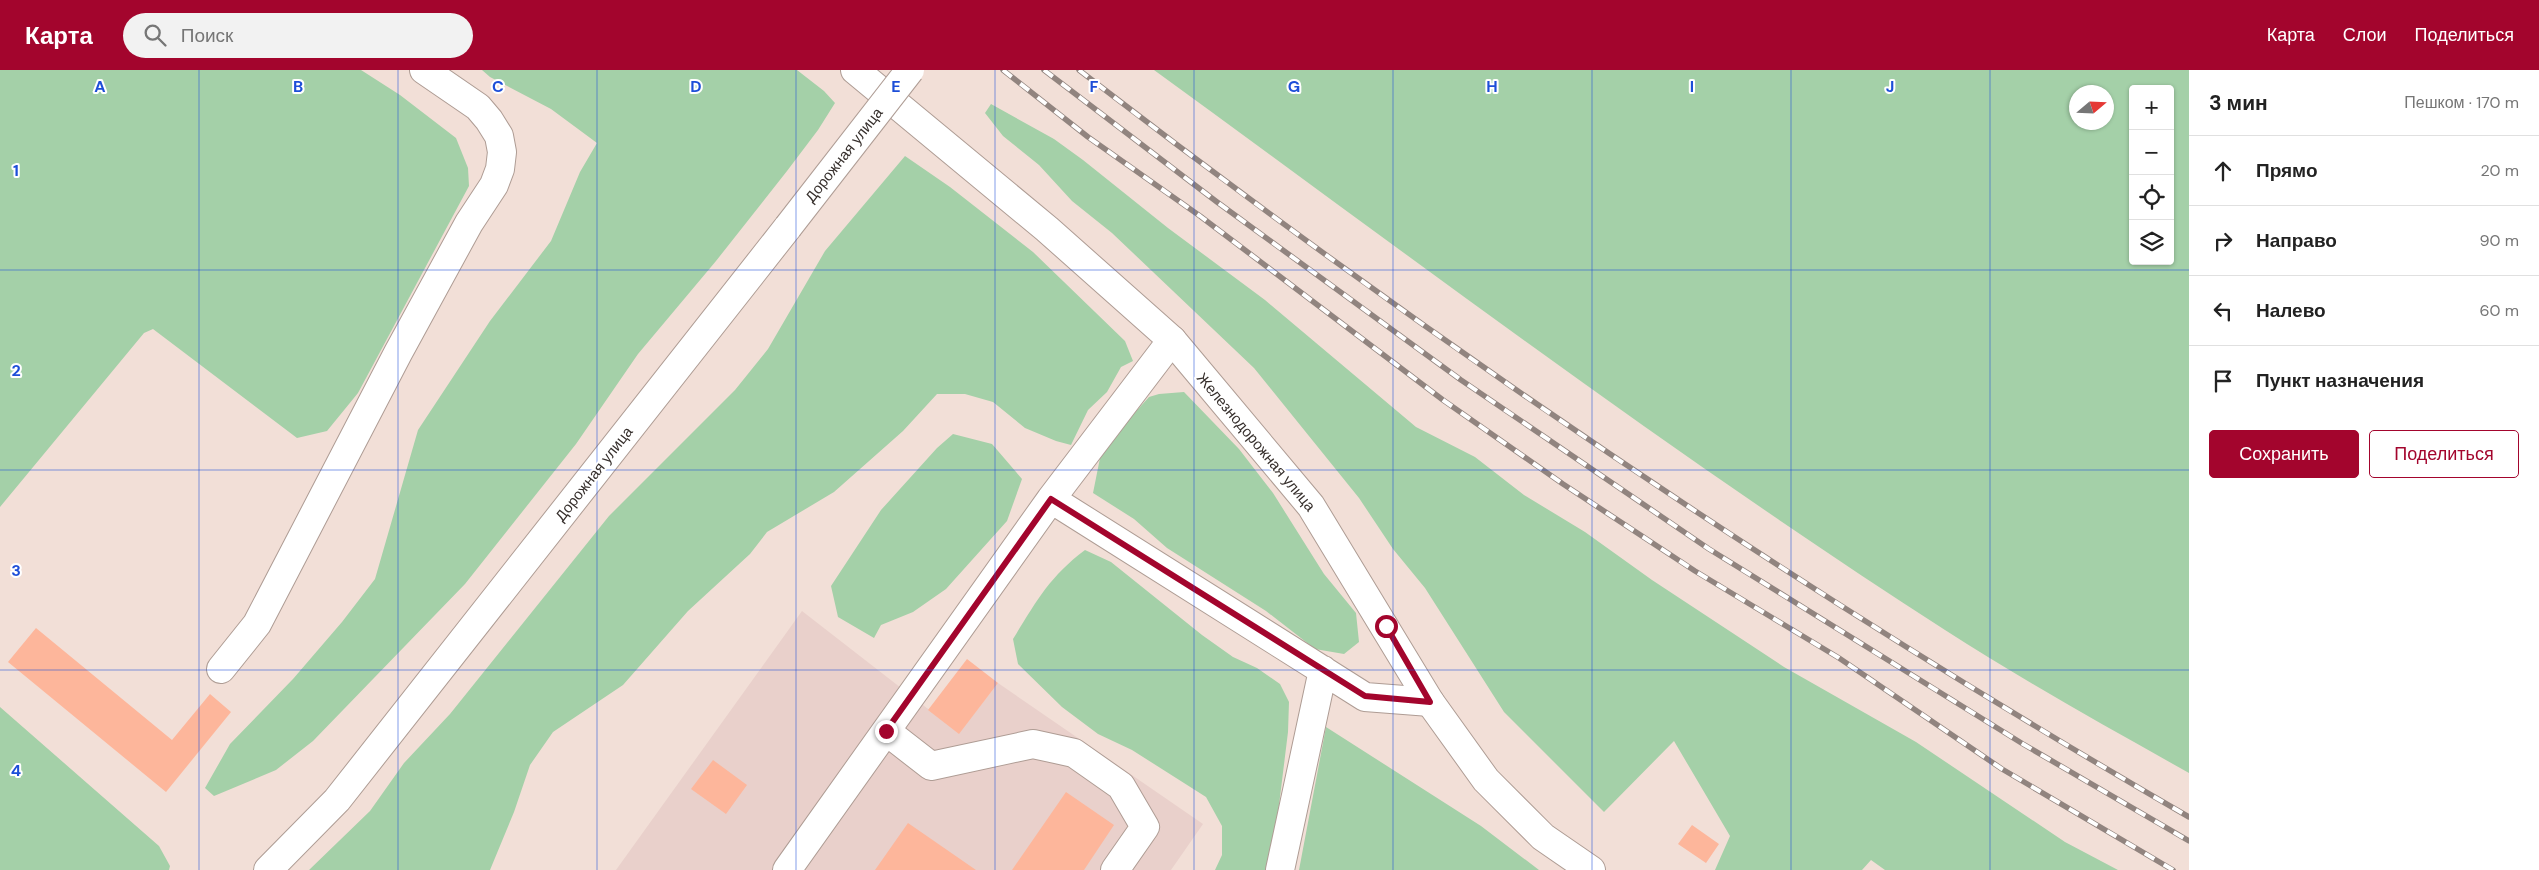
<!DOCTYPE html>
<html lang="ru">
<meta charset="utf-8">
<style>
:root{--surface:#fff;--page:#f2f2f2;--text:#222;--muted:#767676;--line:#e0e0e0;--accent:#a3052d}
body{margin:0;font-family:"DM Sans",sans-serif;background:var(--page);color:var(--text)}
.controls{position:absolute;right:15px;top:15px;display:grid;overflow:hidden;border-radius:5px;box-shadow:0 1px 4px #0004}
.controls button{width:45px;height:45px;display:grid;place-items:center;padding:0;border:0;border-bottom:1px solid var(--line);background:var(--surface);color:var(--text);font:25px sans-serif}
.compass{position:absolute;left:2069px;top:15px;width:45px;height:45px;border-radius:50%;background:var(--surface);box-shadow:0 1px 4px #0004;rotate:71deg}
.stop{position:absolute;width:15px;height:15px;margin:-11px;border:4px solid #a3052d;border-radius:50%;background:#fff}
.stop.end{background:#a3052d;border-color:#fff;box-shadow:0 1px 5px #0008}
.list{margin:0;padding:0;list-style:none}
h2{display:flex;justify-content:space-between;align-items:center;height:65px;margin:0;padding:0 20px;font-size:21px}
h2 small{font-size:16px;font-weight:400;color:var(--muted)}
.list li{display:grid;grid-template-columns:32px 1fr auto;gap:15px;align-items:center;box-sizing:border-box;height:70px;padding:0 20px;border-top:1px solid var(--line)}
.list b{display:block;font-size:19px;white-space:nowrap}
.list em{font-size:16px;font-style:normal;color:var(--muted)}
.actions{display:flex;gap:10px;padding:15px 20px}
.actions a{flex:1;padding:11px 0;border:1px solid var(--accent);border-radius:5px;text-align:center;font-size:18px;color:var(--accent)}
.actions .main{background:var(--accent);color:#fff}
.icon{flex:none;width:28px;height:28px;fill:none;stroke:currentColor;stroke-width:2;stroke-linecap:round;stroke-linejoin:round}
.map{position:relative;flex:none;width:2189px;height:800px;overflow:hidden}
header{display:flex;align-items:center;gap:30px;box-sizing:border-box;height:70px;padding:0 25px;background:var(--accent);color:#fff}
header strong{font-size:24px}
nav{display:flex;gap:28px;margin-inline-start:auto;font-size:18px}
.search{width:350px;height:45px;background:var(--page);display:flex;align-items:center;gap:12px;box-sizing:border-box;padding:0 18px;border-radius:28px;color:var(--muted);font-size:19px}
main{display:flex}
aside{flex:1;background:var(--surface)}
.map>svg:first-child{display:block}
.industrial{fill:#e9d0cb}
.green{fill:#a4d0a8;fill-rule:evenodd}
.building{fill:#fdb69b}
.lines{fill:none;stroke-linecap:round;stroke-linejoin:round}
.minor-casing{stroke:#ae9c94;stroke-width:30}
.major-casing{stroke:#ae9c94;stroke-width:30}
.minor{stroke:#fff;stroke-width:28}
.major{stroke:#fff;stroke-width:28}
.rail-casing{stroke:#91847f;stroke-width:5.5}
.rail{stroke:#fff;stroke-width:4;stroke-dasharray:11;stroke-linecap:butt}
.minor-bridge-casing{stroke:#ae9c94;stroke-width:30;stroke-linecap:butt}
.minor-bridge{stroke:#fff;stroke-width:28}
.route{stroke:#a3052d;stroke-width:6}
.grid{fill:none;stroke:#1d4ed8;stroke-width:1;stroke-opacity:0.55}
.labels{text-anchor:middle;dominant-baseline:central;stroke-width:4;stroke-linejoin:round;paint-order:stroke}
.street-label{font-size:15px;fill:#362f2c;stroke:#fff}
.grid-label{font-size:16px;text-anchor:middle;font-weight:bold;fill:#1d4ed8;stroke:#fff;stroke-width:4;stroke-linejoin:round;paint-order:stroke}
</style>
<header>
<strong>Карта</strong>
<div class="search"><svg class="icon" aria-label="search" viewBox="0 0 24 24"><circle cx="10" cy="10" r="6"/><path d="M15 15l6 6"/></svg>Поиск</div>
<nav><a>Карта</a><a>Слои</a><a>Поделиться</a></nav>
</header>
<main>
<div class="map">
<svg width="2189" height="800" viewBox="0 0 2189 800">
<rect width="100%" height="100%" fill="#f2dfd7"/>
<!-- industrial -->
<path class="industrial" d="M802,541L959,663L998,613L1203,754L1171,800H616Z"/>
<!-- green -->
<path class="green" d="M0,0H361L400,25L456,68L468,98L469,116L358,323L327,361L297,368L153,259L144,263L0,437Z
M482,0H797L824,21L835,33L818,60L787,101L716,191L638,284L576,374L465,514L313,671L276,700L214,726L205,718L230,674L293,609L342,552L375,509L418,360L490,251L551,171L580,102L597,73L551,39L490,7Z
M1154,0H2189V703C2107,657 2024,611 1945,560C1673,385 1415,190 1154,0ZM2133,19H2170V191H2133ZM2076,22H2106V52H2076Z
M991,34L1054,69L1083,90L1168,158L1265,230L1416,357L1475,387L1524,425L1585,462L1652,510L1784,597L1916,672L2065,772L2118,800H1885L1871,790L1862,800H1715L1730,766L1674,671L1604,742L1504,642L1425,518L1393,479L1359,428L1254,298L1112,163L1072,131L1039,95L1003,66L985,43Z
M905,86L950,117L1033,182L1125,271L1133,291L1121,297L1107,322L1088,340L1071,375L1056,371L1025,358L993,332L965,324H937L903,361L834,422L767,462L750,484L688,541L623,615L553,662L530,695L514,742L490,800H309L370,741L404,693L450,644L609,446L735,320L768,279L825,181Z
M1184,322L1239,379L1273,423L1324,504L1356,543L1359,572L1344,584L1315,579L1266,541L1167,478L1134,449L1093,423L1101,383L1130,348L1149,327L1159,324Z
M953,364L992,374L1022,409L1007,451L946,519L913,542L881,555L874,568L838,547L831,516L881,440L937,378Z
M1085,480L1111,492L1202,565L1233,587L1257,598L1280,614L1289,632L1288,662L1271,800H1215L1222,785V756L1206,727L1132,680L1098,664L1062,637L1018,594L1013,569C1036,532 1049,507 1085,480Z
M0,637L159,776L170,796L169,800H0Z
M1326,657L1481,756L1539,800H1299Z"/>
<!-- building -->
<path class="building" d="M36,558L172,670L210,624L231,642L166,722L8,592Z
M967,589L998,613L959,664L928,640Z
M713,690L747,715L726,744L691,719Z
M1066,722L1114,755L1084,800H1012Z
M908,753L976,800H875Z
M1692,755L1719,774L1706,793L1678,774Z"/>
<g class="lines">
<!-- minor casing -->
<g class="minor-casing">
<path id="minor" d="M1051,429L1365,627L1430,632
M221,599L257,554L398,283L469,153L494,115L500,99L502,82L499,66L489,50L478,37L424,0
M886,661L931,696L1033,674L1074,683L1121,716L1145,757L1115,800
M268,800L337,730L788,157
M787,800L1051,429L1172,270
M1280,800L1323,600"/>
</g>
<!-- major casing -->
<g class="major-casing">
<path id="major" d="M855,0L1047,159L1172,270L1311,436L1430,632L1486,710L1543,767L1591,800"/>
</g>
<!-- minor -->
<use href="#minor" class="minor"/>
<!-- major -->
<use href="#major" class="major"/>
<!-- rail casing -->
<g class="rail-casing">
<path id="rail" d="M1003,0L1088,67L1200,146L1443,330L1563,414L1695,501L1839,588L2002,699L2173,800
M1044,0L1217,132L1461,310L1709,479L2023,674L2189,771
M1079,0C1433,273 1802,523 2189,747"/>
</g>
<!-- rail -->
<use href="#rail" class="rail"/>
<!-- minor-bridge casing -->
<g class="minor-bridge-casing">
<path id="minor-bridge" d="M788,157L910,0"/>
</g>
<!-- minor-bridge -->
<use href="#minor-bridge" class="minor-bridge"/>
</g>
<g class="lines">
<!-- route -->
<path class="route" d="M886,661L1051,429L1365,626L1430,632L1386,556"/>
</g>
<!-- grid -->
<path class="grid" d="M199,0V800M398,0V800M597,0V800M796,0V800M995,0V800M1194,0V800M1393,0V800M1592,0V800M1791,0V800M1990,0V800M0,200H2189M0,400H2189M0,600H2189"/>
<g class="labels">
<!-- street labels -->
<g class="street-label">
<text transform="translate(844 85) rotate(-52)">Дорожная улица</text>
<text transform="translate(1256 372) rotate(50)">Железнодорожная улица</text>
<text transform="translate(594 404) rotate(-52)">Дорожная улица</text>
</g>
</g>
<g class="grid-label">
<text x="100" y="22">A</text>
<text x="298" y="22">B</text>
<text x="498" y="22">C</text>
<text x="696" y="22">D</text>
<text x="896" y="22">E</text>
<text x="1094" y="22">F</text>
<text x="1294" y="22">G</text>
<text x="1492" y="22">H</text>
<text x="1692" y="22">I</text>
<text x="1890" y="22">J</text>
<text x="16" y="106">1</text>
<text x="16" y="306">2</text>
<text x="16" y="506">3</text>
<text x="16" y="706">4</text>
</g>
</svg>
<div class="controls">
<button>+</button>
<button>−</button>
<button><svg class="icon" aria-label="locate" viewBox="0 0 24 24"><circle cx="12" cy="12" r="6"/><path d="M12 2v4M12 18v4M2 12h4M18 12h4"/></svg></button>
<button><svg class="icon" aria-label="layers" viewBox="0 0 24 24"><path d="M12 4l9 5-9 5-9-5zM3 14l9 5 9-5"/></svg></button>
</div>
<svg class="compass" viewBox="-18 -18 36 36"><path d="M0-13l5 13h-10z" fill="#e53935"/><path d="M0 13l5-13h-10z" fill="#767676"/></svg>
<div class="stop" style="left:1386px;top:556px"></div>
<div class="stop end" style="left:886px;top:661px"></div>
</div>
<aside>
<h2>3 мин<small>Пешком · 170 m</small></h2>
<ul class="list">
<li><svg class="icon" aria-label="ahead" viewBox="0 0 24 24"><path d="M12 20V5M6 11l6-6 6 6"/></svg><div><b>Прямо</b></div><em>20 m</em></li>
<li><svg class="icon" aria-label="right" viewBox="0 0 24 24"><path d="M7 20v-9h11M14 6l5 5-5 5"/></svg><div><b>Направо</b></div><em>90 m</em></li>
<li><svg class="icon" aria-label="left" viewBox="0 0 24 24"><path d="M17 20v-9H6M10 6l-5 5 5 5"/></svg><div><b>Налево</b></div><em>60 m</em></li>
<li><svg class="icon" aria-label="arrive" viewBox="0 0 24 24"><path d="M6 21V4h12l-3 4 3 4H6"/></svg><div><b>Пункт назначения</b></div></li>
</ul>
<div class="actions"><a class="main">Сохранить</a><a>Поделиться</a></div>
</aside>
</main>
